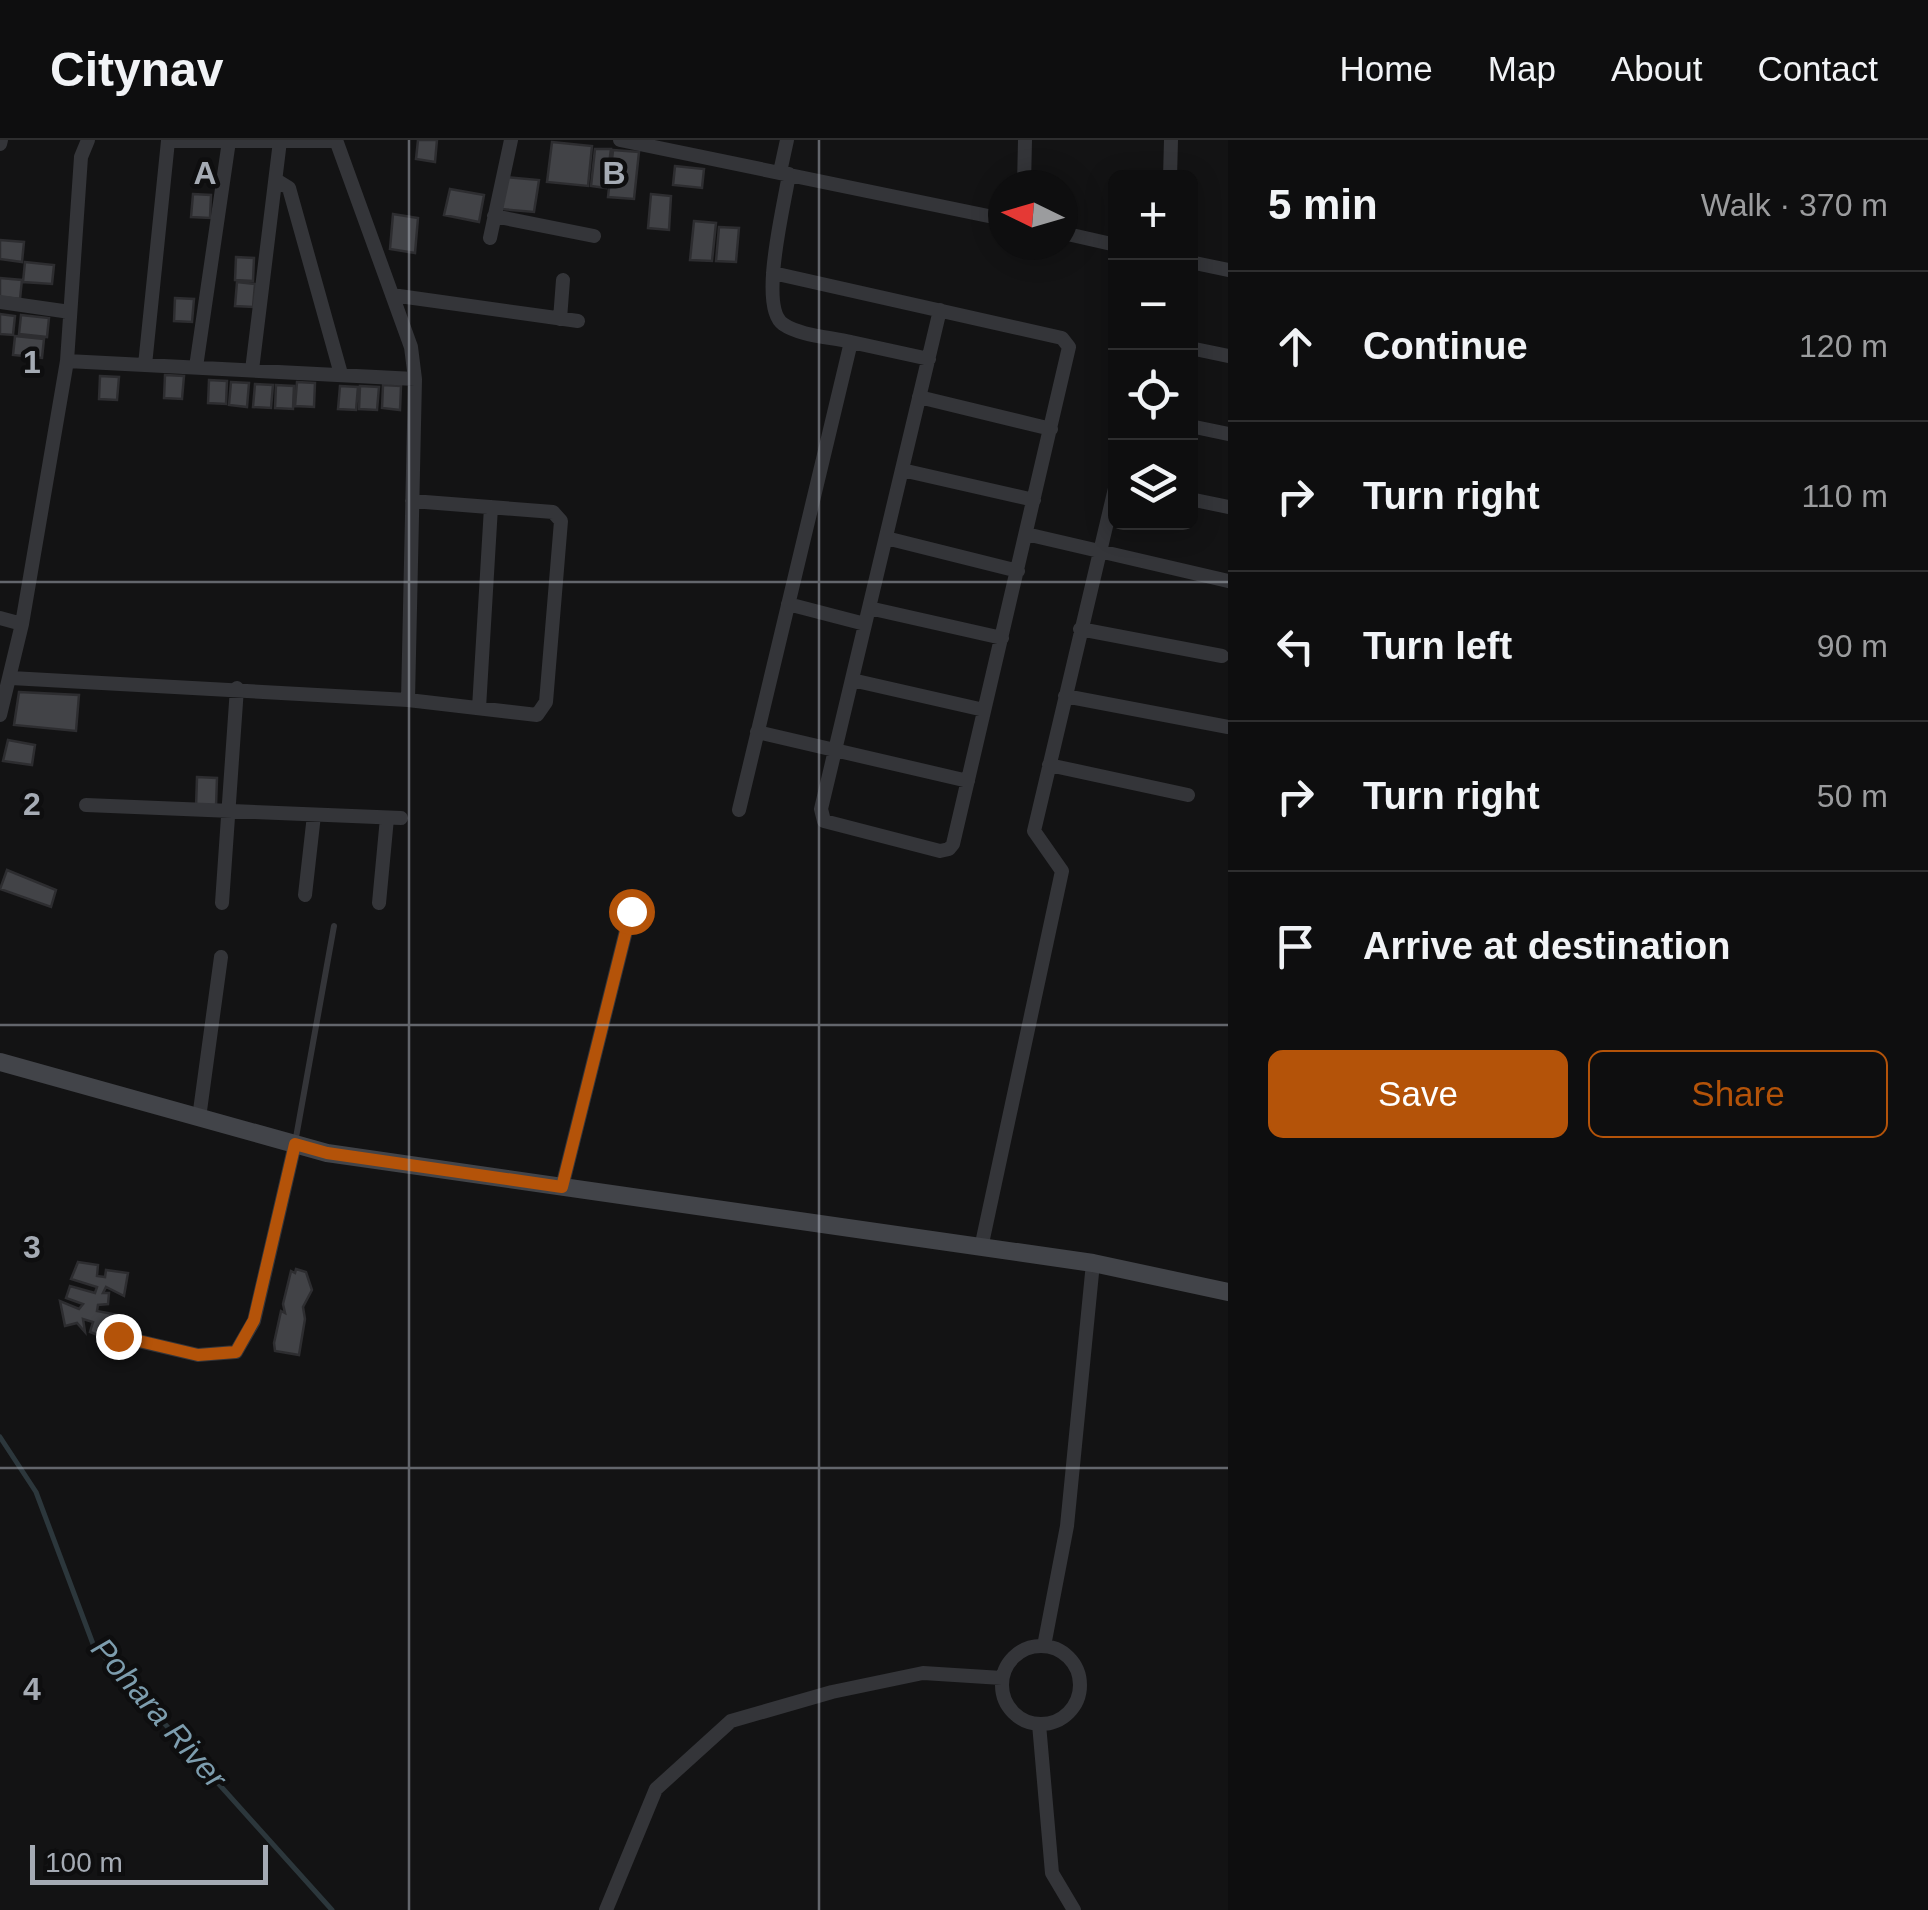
<!DOCTYPE html>
<meta charset="utf-8">
<style>
:root{--surface:#0e0e0f;--page:#171718;--text:#f1f3f6;--muted:#9b9c9e;--line:#2e2e2f;--accent:#b45309}
body{margin:0;font-family:Helvetica,sans-serif;background:var(--page);color:var(--text)}
.controls{position:absolute;right:30px;top:30px;display:grid;overflow:hidden;border-radius:15px;box-shadow:0 5px 25px #0003}
.controls button{width:90px;height:90px;display:grid;place-items:center;padding:0;border:0;border-bottom:2px solid var(--line);background:var(--surface);color:var(--text);font:50px sans-serif}
.compass{position:absolute;left:988px;top:30px;width:90px;height:90px;border-radius:50%;background:var(--surface);box-shadow:0 5px 25px #0003;rotate:275deg}
.scale{position:absolute;left:30px;bottom:25px;width:238px;box-sizing:border-box;padding-left:10px;border:5px solid #a5abb4;border-top:0;font-size:28px;line-height:35px;white-space:nowrap;color:#a5abb4;-webkit-text-stroke:8px #0e0e0f;paint-order:stroke}
.stop{position:absolute;width:30px;height:30px;margin:-22px;border:8px solid #b45309;border-radius:50%;background:#fff}
.stop.end{background:#b45309;border-color:#fff;box-shadow:0 2px 10px #0008}
.list{margin:0;padding:0;list-style:none}
h2{display:flex;justify-content:space-between;align-items:center;height:130px;margin:0;padding:0 40px;font-size:42px}
h2 small{font-size:32px;font-weight:400;color:var(--muted)}
.list li{display:grid;grid-template-columns:65px 1fr auto;gap:30px;align-items:center;box-sizing:border-box;height:150px;padding:0 40px;border-top:2px solid var(--line)}
.list b{display:block;font-size:38px;white-space:nowrap}
.list em{font-size:32px;font-style:normal;color:var(--muted)}
.actions{display:flex;gap:20px;padding:30px 40px}
.actions a{flex:1;padding:22px 0;border:2px solid var(--accent);border-radius:15px;text-align:center;font-size:35px;color:var(--accent)}
.actions .main{background:var(--accent);color:#fff}
.icon{flex:none;width:55px;height:55px;fill:none;stroke:currentColor;stroke-width:2;stroke-linecap:round;stroke-linejoin:round}
.map{position:relative;flex:none;width:1228px;height:1770px;overflow:hidden}
header{display:flex;align-items:center;gap:60px;box-sizing:border-box;height:140px;padding:0 50px;background:var(--surface);border-bottom:2px solid var(--line)}
header strong{font-size:48px}
nav{display:flex;gap:55px;margin-inline-start:auto;font-size:35px}
main{display:flex}
aside{flex:1;background:var(--surface)}
.map>svg:first-child{display:block}
.lines{fill:none;stroke-linecap:round;stroke-linejoin:round}
.stream{stroke:#2c373c;stroke-width:5}
.building{fill:#424347;stroke:#2d2d30;stroke-width:2.5}
.lane{stroke:#343539;stroke-width:6}
.street{stroke:#343539;stroke-width:14}
.secondary{stroke:#424449;stroke-width:18}
.route{stroke:#b45309;stroke-width:12}
.grid{fill:none;stroke:#a5abb4;stroke-width:2.5;stroke-opacity:0.55}
.labels{text-anchor:middle;dominant-baseline:central;stroke-width:9;stroke-linejoin:round;paint-order:stroke}
.water-label{font-size:32px;font-style:italic;fill:#7d9dae;stroke:#0e0e0f}
.grid-label{font-size:32px;text-anchor:middle;font-weight:bold;fill:#a5abb4;stroke:#0e0e0f;stroke-width:9;stroke-linejoin:round;paint-order:stroke}
</style>
<header>
<strong>Citynav</strong>
<nav><a>Home</a><a>Map</a><a>About</a><a>Contact</a></nav>
</header>
<main>
<div class="map">
<svg width="1228" height="1770" viewBox="0 0 1228 1770">
<rect width="100%" height="100%" fill="#131314"/>
<g class="lines">
<!-- stream -->
<path class="stream" d="M0,1297L36,1352L93,1504L332,1770"/>
</g>
<!-- building -->
<path class="building" d="M418,0H437L435,22L416,19Z
M552,2L592,6L588,46L547,42Z
M595,9H611L606,48L591,46Z
M613,10L639,12L634,59L608,57Z
M675,26L704,29L702,48L673,45Z
M506,37L539,40L534,72L501,69Z
M450,49L484,55L479,82L444,75Z
M193,54L211,55L210,78L191,77Z
M651,54L671,56L669,90L648,88Z
M393,74L418,78L415,113L390,109Z
M694,81L716,83L712,121L690,120Z
M719,87L739,88L736,122L716,121Z
M0,100L24,102L22,122L0,119Z
M236,117L254,118L253,141L235,140Z
M25,122L54,125L52,144L23,142Z
M0,138L22,140L20,159L0,157Z
M237,142L255,144L253,167L235,166Z
M175,158L194,159L192,182L174,181Z
M0,174L15,176L13,195L0,194Z
M21,175L49,178L47,197L19,194Z
M15,196L44,199L42,218L13,215Z
M165,235L184,236L182,259L164,258Z
M100,236L119,237L117,260L99,259Z
M209,240L227,241L226,264L208,263Z
M231,242L249,243L247,267L229,265Z
M297,242L315,243L314,267L295,266Z
M255,244L273,245L271,268L253,267Z
M276,245L294,246L293,269L275,268Z
M383,245L401,246L400,270L382,268Z
M340,246L358,247L356,270L338,269Z
M360,246L379,247L377,270L359,269Z
M19,552L79,555L76,591L14,585Z
M8,600L35,605L32,625L3,621Z
M197,637L217,638L216,667H196Z
M7,730L56,750L51,767L0,749Z
M78,1122L98,1125L97,1136L105,1137L106,1130L128,1133L124,1156L106,1147L103,1153H109L108,1164L98,1165L97,1171L118,1175L114,1197L102,1188L100,1196L90,1192L93,1182L83,1179L85,1192L77,1183L65,1186L60,1161L79,1169L83,1164L66,1158L70,1146L95,1153L97,1147L71,1139Z
M296,1129L306,1132L312,1150L303,1167L305,1179L299,1215L275,1211L274,1203L281,1171L285,1173L283,1164L291,1131L295,1133Z"/>
<g class="lines">
<!-- lane -->
<path class="lane" d="M295,1003L334,786"/>
<!-- street -->
<path class="street" d="M620,0L1003,79
M0,4L1,0
M780,32L787,0
M1170,38L1171,0
M276,40L289,48L341,234
M1024,45L1025,0
M494,76L594,96
M1063,93L1116,105
M490,98L511,0
M1190,122L1228,130
M773,133L1062,198L1069,207L953,704L949,709L940,711L824,681L821,669L940,170
M392,155L578,181
M0,162L70,172
M560,179L563,140
M851,202L929,219
M1190,208L1228,216
M67,221L81,17L88,0
M145,225L168,1H336
M196,227L229,1
M252,230L280,1
M919,257L1051,289
M1190,286L1228,294
M902,330L1034,360
M1190,359L1228,367
M1026,394L1228,441
M886,398L1018,431
M788,464L865,484
M869,468L1002,498
M0,478L22,484
M1080,489L1222,516
M11,538L408,560L415,239
M852,540L984,570
M1065,556L1228,587
M408,560L537,575L546,562L561,381L553,372L412,361
M479,568L491,367
M0,575L22,484L67,221L415,239L411,207L336,0
M757,592L968,641
M1049,625L1188,655
M86,665L401,678
M739,670L851,202C831,197 800,196 783,184C758,167 785,62 789,34
M305,755L314,675
M222,763L237,548
M379,763L387,678
M199,978L221,817
M562,1047L631,771
M981,1108L1062,731L1034,691L1116,344
M117,1196L198,1215L236,1212L254,1181L295,1004
M1044,1506L1067,1386L1093,1123
M1002 1545a39 39 0 1 1 78 0a39 39 0 1 1-78 0Z
M1039,1584L1052,1733L1074,1770
M606,1770L656,1649L731,1581L832,1552L923,1533L1002,1538"/>
<!-- secondary -->
<path class="secondary" d="M0,922L327,1013L1093,1123L1228,1152"/>
</g>
<g class="lines">
<!-- route -->
<path class="route" d="M118,1196L198,1215L236,1212L254,1180L295,1004L327,1013L562,1047L631,771"/>
</g>
<!-- grid -->
<path class="grid" d="M409,0V1770M819,0V1770M0,442H1228M0,885H1228M0,1328H1228"/>
<g class="labels">
<!-- water labels -->
<g class="water-label">
<text transform="translate(159 1573) rotate(49)">Pohara River</text>
</g>
</g>
<g class="grid-label">
<text x="205" y="44">A</text>
<text x="614" y="44">B</text>
<text x="32" y="233">1</text>
<text x="32" y="675">2</text>
<text x="32" y="1118">3</text>
<text x="32" y="1560">4</text>
</g>
</svg>
<div class="controls">
<button>+</button>
<button>−</button>
<button><svg class="icon" aria-label="locate" viewBox="0 0 24 24"><circle cx="12" cy="12" r="6"/><path d="M12 2v4M12 18v4M2 12h4M18 12h4"/></svg></button>
<button><svg class="icon" aria-label="layers" viewBox="0 0 24 24"><path d="M12 4l9 5-9 5-9-5zM3 14l9 5 9-5"/></svg></button>
</div>
<svg class="compass" viewBox="-18 -18 36 36"><path d="M0-13l5 13h-10z" fill="#e53935"/><path d="M0 13l5-13h-10z" fill="#9b9c9e"/></svg>
<div class="scale">100 m</div>
<div class="stop" style="left:631px;top:771px"></div>
<div class="stop end" style="left:118px;top:1196px"></div>
</div>
<aside>
<h2>5 min<small>Walk · 370 m</small></h2>
<ul class="list">
<li><svg class="icon" aria-label="ahead" viewBox="0 0 24 24"><path d="M12 20V5M6 11l6-6 6 6"/></svg><div><b>Continue</b></div><em>120 m</em></li>
<li><svg class="icon" aria-label="right" viewBox="0 0 24 24"><path d="M7 20v-9h11M14 6l5 5-5 5"/></svg><div><b>Turn right</b></div><em>110 m</em></li>
<li><svg class="icon" aria-label="left" viewBox="0 0 24 24"><path d="M17 20v-9H6M10 6l-5 5 5 5"/></svg><div><b>Turn left</b></div><em>90 m</em></li>
<li><svg class="icon" aria-label="right" viewBox="0 0 24 24"><path d="M7 20v-9h11M14 6l5 5-5 5"/></svg><div><b>Turn right</b></div><em>50 m</em></li>
<li><svg class="icon" aria-label="arrive" viewBox="0 0 24 24"><path d="M6 21V4h12l-3 4 3 4H6"/></svg><div><b>Arrive at destination</b></div></li>
</ul>
<div class="actions"><a class="main">Save</a><a>Share</a></div>
</aside>
</main>
